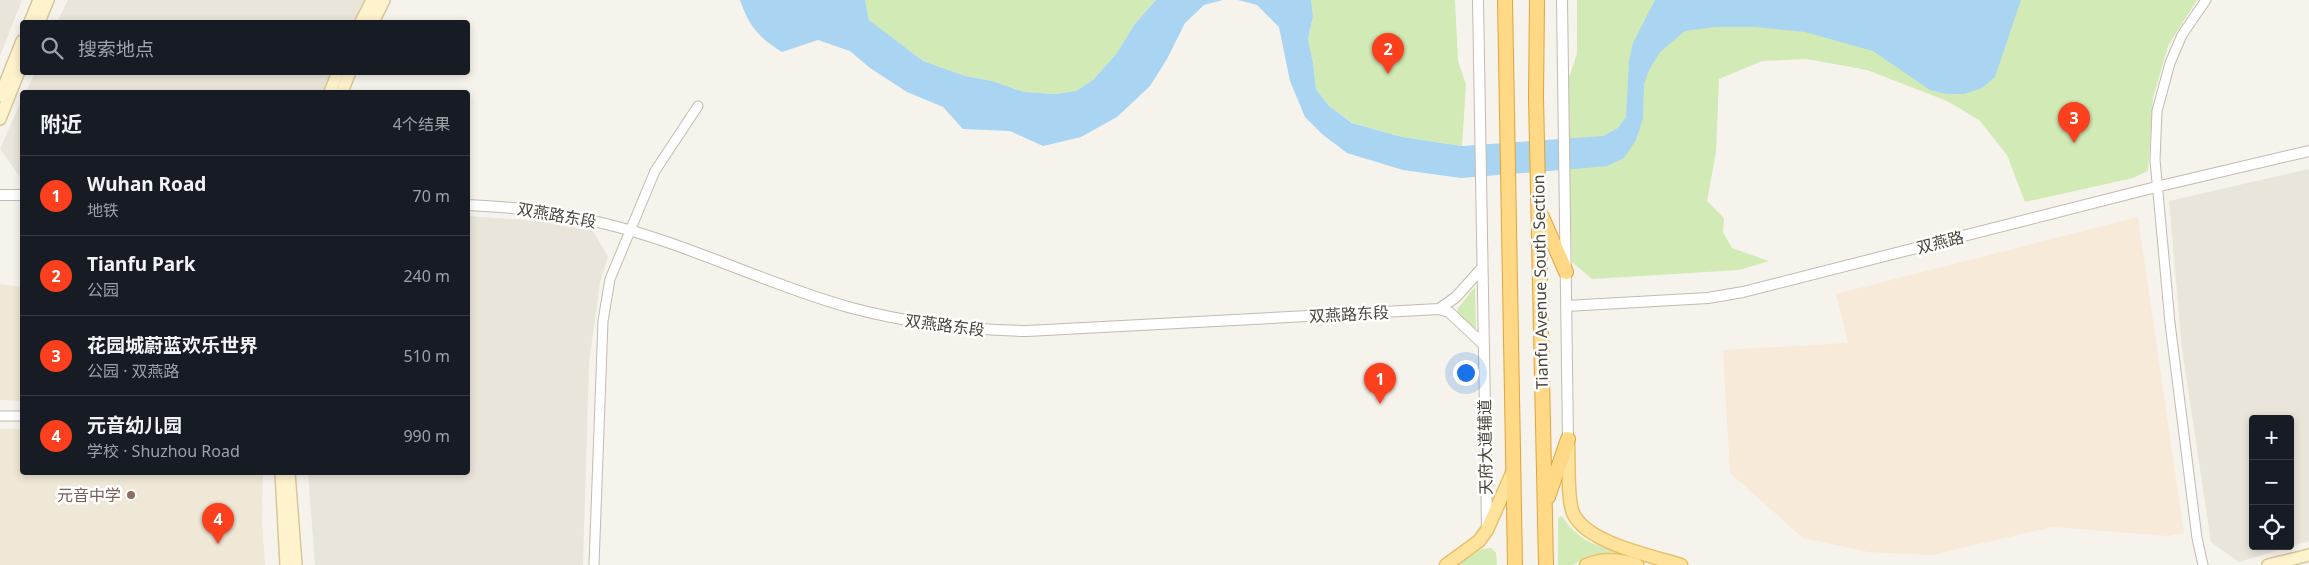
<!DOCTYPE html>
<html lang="zh">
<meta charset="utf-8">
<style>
:root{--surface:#171b24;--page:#20242c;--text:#f1f3f6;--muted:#9ea1a6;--line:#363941;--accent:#fc3f1d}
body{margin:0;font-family:"Noto Sans","Noto Sans SC",sans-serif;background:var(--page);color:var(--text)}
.controls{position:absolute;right:15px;bottom:15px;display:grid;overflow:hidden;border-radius:5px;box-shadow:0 2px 8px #0003}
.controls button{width:45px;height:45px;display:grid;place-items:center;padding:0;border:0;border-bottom:1px solid var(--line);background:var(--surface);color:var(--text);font:25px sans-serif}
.you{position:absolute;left:1465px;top:372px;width:18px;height:18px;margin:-12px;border:4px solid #fff;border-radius:50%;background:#1a73e8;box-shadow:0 0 0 8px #1a73e833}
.badge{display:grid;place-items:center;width:32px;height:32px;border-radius:50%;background:var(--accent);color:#fff;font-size:16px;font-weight:700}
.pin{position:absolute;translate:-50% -41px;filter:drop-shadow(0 1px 2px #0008)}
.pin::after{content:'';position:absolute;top:26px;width:18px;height:15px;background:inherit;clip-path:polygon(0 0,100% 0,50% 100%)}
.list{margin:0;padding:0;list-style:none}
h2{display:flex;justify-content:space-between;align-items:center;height:65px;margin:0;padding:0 20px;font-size:21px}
h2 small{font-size:16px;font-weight:400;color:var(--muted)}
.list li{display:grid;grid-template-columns:32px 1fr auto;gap:15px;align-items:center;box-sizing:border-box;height:80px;padding:0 20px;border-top:1px solid var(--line)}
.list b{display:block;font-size:19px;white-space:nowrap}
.list p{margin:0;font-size:16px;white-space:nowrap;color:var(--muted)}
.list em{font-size:16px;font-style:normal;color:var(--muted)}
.icon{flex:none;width:28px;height:28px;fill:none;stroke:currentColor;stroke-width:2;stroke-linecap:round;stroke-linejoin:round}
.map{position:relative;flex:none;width:2309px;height:565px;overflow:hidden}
.search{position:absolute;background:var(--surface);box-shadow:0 2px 8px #0003;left:20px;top:20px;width:450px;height:55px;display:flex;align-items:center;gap:12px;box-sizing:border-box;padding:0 18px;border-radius:5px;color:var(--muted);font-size:19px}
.panel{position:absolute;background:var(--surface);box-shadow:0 2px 8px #0003;left:20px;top:90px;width:450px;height:385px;border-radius:5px}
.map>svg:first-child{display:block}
.residential{fill:#eae5da;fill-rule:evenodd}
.commercial{fill:#f7ead8}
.education{fill:#efe8d6}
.green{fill:#d2eab5}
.water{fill:#a9d4f2}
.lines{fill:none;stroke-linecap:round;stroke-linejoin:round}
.minor-casing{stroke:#c2bbae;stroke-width:11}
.tertiary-casing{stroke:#c2bbae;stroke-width:12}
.secondary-casing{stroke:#d6c79b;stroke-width:14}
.primary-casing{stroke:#e6c16a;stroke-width:15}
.trunk-casing{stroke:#e0a43c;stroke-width:16}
.minor{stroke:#fff;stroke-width:9}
.tertiary{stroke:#fff;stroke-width:10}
.secondary{stroke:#fff3cd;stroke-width:11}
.primary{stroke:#ffe39c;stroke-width:12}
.trunk{stroke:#ffd985;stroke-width:14}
.education-dot{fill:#8d6e63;stroke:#fff;stroke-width:2}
.labels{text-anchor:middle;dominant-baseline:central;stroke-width:5;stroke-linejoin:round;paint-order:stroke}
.street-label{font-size:16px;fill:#4b4439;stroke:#fff}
.education-label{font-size:16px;fill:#785e54;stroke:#fff;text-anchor:end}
</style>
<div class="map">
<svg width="2309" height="565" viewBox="0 0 2309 565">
<rect width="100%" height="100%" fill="#f6f3ec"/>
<!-- residential -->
<path class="residential" d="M0,0H22L0,56Z
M68,0H365L354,22H57Z
M35,73H332L324,92H26Z
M22,99V177H20L0,149Z
M2309,169V541L2239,562L2211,542L2182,349L2169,201ZM2253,419H2290V546H2253Z
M468,216L539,221L593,231L608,257L600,283L589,363L583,565H315L308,473L468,472Z"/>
<!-- commercial -->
<path class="commercial" d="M2138,217L2184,533L2168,536L2053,527L1931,555L1869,552L1803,538L1730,473L1723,350L1848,343L1836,294Z"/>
<!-- education -->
<path class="education" d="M0,284L22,287V401L0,400Z
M0,429H22V472L263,473L262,517L265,565H0Z"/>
<!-- green -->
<path class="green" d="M865,0H1156L1134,25L1117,53L1093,80L1076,91L1055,94L1024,92L992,81L965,76L923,61L869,20Z
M1311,0H1455L1458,61L1466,85L1462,146L1402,137L1353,123L1328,105L1316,89L1313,63L1308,39L1313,16Z
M1577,0H2197L2168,46L2153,98L2148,171L2133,178L2025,202L2007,155L1979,120L1947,101L1867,70L1807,59L1762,61L1719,79L1716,152L1707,201L1724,218L1723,232L1732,248L1769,261L1739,270L1592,279L1572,262L1567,83L1577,54Z
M1475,287L1476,332L1457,314L1458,308Z
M1562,516C1578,541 1595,545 1622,554H1595L1585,557L1573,565H1558V518Z
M1491,548L1496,553L1497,565H1456L1482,549Z"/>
<!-- water -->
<path class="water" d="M740,0H865L869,20L923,61L965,76L992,81L1024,92L1055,94L1076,91L1093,80L1117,53L1134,25L1156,0H1223L1204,5L1185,23L1167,59L1150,86L1117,117L1081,137L1043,146L1010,131L963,129L943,107L907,92L870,68L850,51L818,40L782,52C758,37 749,26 740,0Z
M1238,0H1311L1313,16L1308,39L1313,63L1316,89L1328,105L1352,123L1402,137L1462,146L1603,136L1618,128L1626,117L1629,61L1633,43L1655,0H2021L1995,77L1982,88L1964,94H1947L1930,90L1873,51L1805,32L1756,27H1715L1685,31L1660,52L1649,70L1644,84L1643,118L1636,140L1624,158L1607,166L1586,168L1461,178L1403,170L1347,153L1322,134L1305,117L1290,81L1279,27L1257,5Z"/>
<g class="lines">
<!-- minor casing -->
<g class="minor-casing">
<path id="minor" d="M0,416H22
M594,565L603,321L610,279L655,171L698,106
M2203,565L2197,538L2170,323L2155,160L2157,111L2170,63L2182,35L2206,0"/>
</g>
<!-- tertiary casing -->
<g class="tertiary-casing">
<path id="tertiary" d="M1478,0L1487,527
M1562,0L1568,439
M0,195H22
M468,205C514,207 560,212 606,224C689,244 766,284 848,307C907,323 966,330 1027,331L1439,309L1449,312L1484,345
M1566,306L1708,298L1743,292L2156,187L2309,151
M1439,309L1456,297L1482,268"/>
</g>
<!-- secondary casing -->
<g class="secondary-casing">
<path id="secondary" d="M30,22L39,0
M39,22L48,0
M361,22L372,0
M373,22L384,0
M330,92L338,72
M342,92L350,72
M0,96L22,41
M0,119L22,64
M281,472L286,565
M289,472L296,565
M2268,565L2309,555"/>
</g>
<!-- primary casing -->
<g class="primary-casing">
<path id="primary" d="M1568,441C1569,460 1567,493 1572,510C1581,542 1652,556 1681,565
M1446,565L1479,541L1487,530L1513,471
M1586,565C1603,558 1619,559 1637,565"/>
</g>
<!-- trunk casing -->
<g class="trunk-casing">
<path id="trunk" d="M1505,0L1515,565
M1537,0L1536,97L1546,565
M1542,217L1566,272
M1548,497L1568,439"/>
</g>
<!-- minor -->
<use href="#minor" class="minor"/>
<!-- tertiary -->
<use href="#tertiary" class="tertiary"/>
<!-- secondary -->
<use href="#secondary" class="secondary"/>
<!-- primary -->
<use href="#primary" class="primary"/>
<!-- trunk -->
<use href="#trunk" class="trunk"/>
</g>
<!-- markers -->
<circle class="education-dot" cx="131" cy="495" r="5"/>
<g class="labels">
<!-- street labels -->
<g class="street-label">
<text transform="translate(557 215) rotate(10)">双燕路东段</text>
<text transform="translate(1940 242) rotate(-14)">双燕路</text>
<text transform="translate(1540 282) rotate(-91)">Tianfu Avenue South Section</text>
<text transform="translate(1349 314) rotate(-3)">双燕路东段</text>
<text transform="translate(945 325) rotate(7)">双燕路东段</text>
<text transform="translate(1485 447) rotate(-91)">天府大道辅道</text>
</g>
<!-- education labels -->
<g class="education-label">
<text x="121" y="495">元音中学</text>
</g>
</g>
</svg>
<div class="controls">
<button>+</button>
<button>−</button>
<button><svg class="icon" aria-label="locate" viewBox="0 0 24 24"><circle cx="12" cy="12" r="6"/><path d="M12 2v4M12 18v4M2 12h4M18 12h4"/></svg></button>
</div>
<div class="you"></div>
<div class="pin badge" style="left:1380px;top:404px">1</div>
<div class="pin badge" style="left:1388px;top:74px">2</div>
<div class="pin badge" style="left:2074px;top:143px">3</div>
<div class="pin badge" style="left:218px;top:544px">4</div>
<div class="search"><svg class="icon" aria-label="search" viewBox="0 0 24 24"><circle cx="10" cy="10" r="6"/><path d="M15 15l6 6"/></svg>搜索地点</div>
<section class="panel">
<h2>附近<small>4个结果</small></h2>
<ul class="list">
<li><span class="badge">1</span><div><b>Wuhan Road</b><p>地铁</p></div><em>70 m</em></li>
<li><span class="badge">2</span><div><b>Tianfu Park</b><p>公园</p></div><em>240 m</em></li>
<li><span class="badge">3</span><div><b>花园城蔚蓝欢乐世界</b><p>公园 · 双燕路</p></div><em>510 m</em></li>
<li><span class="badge">4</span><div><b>元音幼儿园</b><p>学校 · Shuzhou Road</p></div><em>990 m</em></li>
</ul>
</section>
</div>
